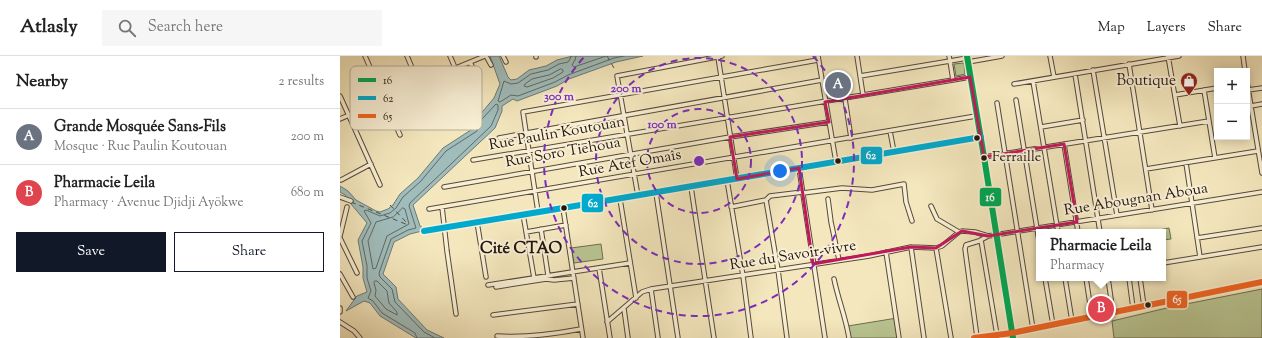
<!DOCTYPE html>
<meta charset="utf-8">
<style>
:root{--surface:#fff;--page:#f6f6f6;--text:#222;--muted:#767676;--line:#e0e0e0;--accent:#111827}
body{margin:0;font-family:"Sorts Mill Goudy",serif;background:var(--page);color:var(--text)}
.controls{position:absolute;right:12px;top:12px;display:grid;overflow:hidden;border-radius:0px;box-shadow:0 2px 10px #0003}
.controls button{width:36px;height:36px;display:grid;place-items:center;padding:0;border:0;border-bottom:1px solid var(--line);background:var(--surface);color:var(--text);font:20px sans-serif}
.you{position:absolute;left:440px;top:115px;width:14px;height:14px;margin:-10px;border:3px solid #fff;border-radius:50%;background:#1a73e8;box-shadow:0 0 0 6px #1a73e833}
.badge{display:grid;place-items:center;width:26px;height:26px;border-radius:50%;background:var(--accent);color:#fff;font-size:13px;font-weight:700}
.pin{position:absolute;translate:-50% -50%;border:2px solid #fff;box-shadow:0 1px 4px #0006}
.popup{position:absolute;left:696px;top:173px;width:130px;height:52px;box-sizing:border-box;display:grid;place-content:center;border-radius:0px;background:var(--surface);filter:drop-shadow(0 1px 3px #0005);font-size:13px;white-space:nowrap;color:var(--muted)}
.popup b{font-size:15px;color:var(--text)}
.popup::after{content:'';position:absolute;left:50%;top:100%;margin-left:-8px;border:8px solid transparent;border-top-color:var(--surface)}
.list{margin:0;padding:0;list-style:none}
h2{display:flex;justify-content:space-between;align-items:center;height:52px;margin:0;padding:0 16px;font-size:17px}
h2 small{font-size:13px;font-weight:400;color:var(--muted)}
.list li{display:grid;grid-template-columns:26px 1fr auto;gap:12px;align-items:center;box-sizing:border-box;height:56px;padding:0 16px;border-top:1px solid var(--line)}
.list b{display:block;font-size:15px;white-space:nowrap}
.list p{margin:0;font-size:13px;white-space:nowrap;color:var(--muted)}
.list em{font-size:13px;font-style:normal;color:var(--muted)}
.actions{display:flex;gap:8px;padding:12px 16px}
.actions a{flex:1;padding:9px 0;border:1px solid var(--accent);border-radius:0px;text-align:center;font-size:14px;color:var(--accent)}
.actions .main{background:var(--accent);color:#fff}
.icon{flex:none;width:22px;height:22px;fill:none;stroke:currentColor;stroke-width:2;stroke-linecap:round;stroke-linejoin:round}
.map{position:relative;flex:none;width:922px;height:282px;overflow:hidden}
header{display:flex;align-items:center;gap:24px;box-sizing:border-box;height:56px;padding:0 20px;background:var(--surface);border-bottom:1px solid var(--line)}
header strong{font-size:19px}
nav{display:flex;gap:22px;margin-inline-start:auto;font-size:14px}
.search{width:280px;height:36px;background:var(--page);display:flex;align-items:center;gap:10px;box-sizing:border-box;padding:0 14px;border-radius:0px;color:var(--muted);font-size:15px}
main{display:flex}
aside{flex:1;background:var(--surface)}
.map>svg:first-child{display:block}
.green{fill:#b9c693;stroke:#6c6e50}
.water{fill:#a0bdbc;stroke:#6d7a76}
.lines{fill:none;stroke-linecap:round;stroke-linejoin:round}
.shore{stroke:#606964;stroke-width:1}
.ferry{stroke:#4d504a;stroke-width:1;stroke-dasharray:5 4;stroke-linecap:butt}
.minor-casing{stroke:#554a39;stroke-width:5.5}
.minor{stroke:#f8efd5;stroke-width:3.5}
.bus-1-casing{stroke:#f8efd5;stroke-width:9}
.bus-2-casing{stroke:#f8efd5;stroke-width:9}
.bus-3-casing{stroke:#f8efd5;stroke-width:9}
.bus-1{stroke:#00a651;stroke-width:6}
.bus-2{stroke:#00a9ce;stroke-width:6}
.bus-3{stroke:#f26522;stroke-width:6}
.marked{fill:none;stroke:#c2185b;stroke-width:3;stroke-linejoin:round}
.ring{fill:none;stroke:#7b2cbf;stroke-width:2;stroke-dasharray:7 5}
.bus-dot{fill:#20150d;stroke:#f8efd5;stroke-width:1.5}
.labels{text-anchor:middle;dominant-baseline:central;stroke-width:4;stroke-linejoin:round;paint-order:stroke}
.bus-label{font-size:14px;fill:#20150d;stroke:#f8efd5;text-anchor:start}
.poi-label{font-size:15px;fill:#20150d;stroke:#f8efd5;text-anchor:end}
.street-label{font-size:15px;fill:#20150d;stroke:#f8efd5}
.neighbourhood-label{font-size:16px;font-weight:bold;fill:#20150d;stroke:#f8efd5}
.key{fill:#f8efd5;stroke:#b7ae99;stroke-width:1}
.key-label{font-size:11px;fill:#20150d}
.centre{fill:#7b2cbf;stroke:#f8efd5;stroke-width:2}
.ring-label{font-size:12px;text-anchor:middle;font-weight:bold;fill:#7b2cbf;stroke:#f8efd5;stroke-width:4;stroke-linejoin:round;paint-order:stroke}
.line-badge{stroke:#f8efd5;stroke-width:1.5}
.badge-label{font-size:11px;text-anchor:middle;font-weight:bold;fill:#fff}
</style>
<header>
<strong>Atlasly</strong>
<div class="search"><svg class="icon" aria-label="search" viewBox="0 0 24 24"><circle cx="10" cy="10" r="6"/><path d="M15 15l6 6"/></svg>Search here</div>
<nav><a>Map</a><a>Layers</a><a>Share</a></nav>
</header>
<main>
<aside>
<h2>Nearby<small>2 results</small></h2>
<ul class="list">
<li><span class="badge" style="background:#6b7280">A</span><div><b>Grande Mosquée Sans-Fils</b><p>Mosque · Rue Paulin Koutouan</p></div><em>200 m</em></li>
<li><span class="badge" style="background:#e0444e">B</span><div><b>Pharmacie Leila</b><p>Pharmacy · Avenue Djidji Ayökwe</p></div><em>680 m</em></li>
</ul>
<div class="actions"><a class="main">Save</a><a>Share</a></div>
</aside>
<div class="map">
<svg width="922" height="282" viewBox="0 0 922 282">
<rect width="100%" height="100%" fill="#f4e7be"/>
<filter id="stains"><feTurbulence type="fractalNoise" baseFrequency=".005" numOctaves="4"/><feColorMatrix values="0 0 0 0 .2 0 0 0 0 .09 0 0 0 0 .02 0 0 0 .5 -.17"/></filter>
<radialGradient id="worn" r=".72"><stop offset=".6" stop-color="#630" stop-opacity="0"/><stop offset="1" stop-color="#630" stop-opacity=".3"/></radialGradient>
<!-- green -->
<path class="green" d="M624,7L625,18L616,20L614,8Z
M829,172L831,183L823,184V176H809Z
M261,188L263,203L234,207L231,192Z
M922,233V282H774L772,265L831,251Z
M557,262L560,282H510L508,270Z"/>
<!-- water -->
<path class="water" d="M150,0H159L168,21L171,24L177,23L189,14L206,10L217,4L233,0H303L276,6L229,23L217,30L177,45L173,43L162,50V55L155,72L73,149L80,170L85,173L82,175L70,178L54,186L43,218L56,231L58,243L87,274L104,282H76L40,260L30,247L24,245L6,255L17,240L27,236L23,222V211L18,184L27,167L11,148L5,139L0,136V130L8,135L16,144L36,155L40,156L48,153L53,149L60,138L78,122L103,92L134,72L138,61L154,42L160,28Z"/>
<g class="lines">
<!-- shore -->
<path class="shore" d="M231,0L230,3L228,6L219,8L208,14L191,18L178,27L171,28L164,25L158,45L160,46L171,39L178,40L215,26L228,19L274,2L284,0
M236,0L235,4L232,9L234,11L266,0
M221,13L223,14V16L213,22L187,31L184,30L185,28L192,23L209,19Z
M63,152L65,153L69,168L47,180L36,212L33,213L28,185L36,166L53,161Z
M35,225H37L47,235L49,247L57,256V259L46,253L35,240L36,234L34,227Z
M77,282L75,277L42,257L33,245L28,242L31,235L27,222V210L22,185L31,167L24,155L26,154L40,160L50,157L56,152L63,141L81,125L106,95L137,75L142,63L156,48L158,49V54L151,70L70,147L69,150L76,172L68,174L51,183L39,217L40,221L52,233L55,246L84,276L95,282"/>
<!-- ferry -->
<path class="ferry" d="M267,0L274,12
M11,146L68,169
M50,149L68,168"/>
<!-- minor casing -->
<g class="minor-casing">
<path id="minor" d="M25,0L60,79
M67,0L92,59
M110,0L122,28
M146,0L151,9
M163,0L166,6
M196,0V1
M478,0L496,106
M517,0L523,39
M627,0L644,101L673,282
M710,0L714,21
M828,0L840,70
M903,0L905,15
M378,1L397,123
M627,2L610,5L613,24L630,21
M130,6L138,23
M628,6L662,0
M789,8L812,154
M753,14L777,159
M735,18L760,176
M97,20L105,39
M520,20L610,5L609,0
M693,25L718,176
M907,26L922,117
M674,28L839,0
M62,34L73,63
M864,34L875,102
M908,34L922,32
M835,39L877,32
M0,40L40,129
M505,43L511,82
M676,44L699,185
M657,47L693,273
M911,50L922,48
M0,63L55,39L62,34L145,0
M701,71L743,64
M550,75L554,96
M159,82L482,24
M724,88L738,176
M644,101L869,65
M133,104L613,24
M846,107L860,201
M459,112L485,282
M806,113L918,95
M1,124L31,108
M387,124L403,220L411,282
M104,131L390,81L489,66
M351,131L374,282
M316,137L338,282
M463,137L502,132L532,134L564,128L566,146L572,165
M298,140L277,20L382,0
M0,141L11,145
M280,143L296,242
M488,143L491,166L499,204
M426,144L438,214L447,282
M591,150L597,163L619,176
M102,151L107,195L116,258
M391,151L426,144L430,140L463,136
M223,152L243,282
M89,153L636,60
M198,156L183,56L478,4
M183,158L194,222
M137,166L146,221
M201,173L208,219
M84,175L223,152L641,81
M186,176L226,169
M0,180L7,151
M0,182L17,217
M857,182L922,172
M641,184L657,279
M571,191L584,282
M596,192L611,282
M546,196L559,282
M823,207L922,191
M259,212L270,282
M0,218L13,241
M705,222L713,269
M725,222L732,265
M746,222L752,261
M768,222L773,257
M789,222L793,252
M800,222L804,250
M494,223C498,243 506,262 509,282
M148,229L290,207
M156,231L206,223L214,224L234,222
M311,233L318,282
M0,252V256
M284,253L288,282
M153,259L238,248
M0,266L14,275L20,282
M267,266L302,236L311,233L529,200L571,191L596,192L602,190L619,176L622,175L635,176L648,180
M157,280C184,282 214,278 241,273
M637,281L625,193L626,189L639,185L648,180L922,136
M634,282L672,277L922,226"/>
</g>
<!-- minor -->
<use href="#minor" class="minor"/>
<!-- bus-1 casing -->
<g class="bus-1-casing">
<path id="bus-1" d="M627,0L644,101L673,282"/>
</g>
<!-- bus-2 casing -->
<g class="bus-2-casing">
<path id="bus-2" d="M84,175L223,152L641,81"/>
</g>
<!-- bus-3 casing -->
<g class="bus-3-casing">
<path id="bus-3" d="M634,282L672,277L922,226"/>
</g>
<!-- bus-1 -->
<use href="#bus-1" class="bus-1"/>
<!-- bus-2 -->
<use href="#bus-2" class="bus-2"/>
<!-- bus-3 -->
<use href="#bus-3" class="bus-3"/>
</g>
<!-- marked area -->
<path class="marked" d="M630,21L644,101L724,88L737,166L648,180L622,175L596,192L571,191L473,208L459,112L397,123L390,81L489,66L485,46Z"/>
<!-- distance rings -->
<g class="ring">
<circle cx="359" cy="105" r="52"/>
<circle cx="359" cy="105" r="103"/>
<path d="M473 0A155 155 0 1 1 245 0"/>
</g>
<!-- icons -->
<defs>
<g id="shop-pin" transform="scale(0.9)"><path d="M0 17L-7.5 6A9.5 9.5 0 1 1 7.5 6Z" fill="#8f2418" stroke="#f8efd5"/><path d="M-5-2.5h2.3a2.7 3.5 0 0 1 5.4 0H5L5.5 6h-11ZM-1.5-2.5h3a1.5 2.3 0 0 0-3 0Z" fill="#fff"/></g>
</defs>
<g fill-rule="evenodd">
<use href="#shop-pin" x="849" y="25"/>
</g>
<!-- markers -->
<g class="bus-dot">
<circle cx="637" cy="82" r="3.5"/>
<circle cx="644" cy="102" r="3.5"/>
<circle cx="498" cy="105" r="3.5"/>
<circle cx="224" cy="152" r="3.5"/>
<circle cx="808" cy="249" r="3.5"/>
</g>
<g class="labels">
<!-- bus labels -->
<g class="bus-label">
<text x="652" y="102">Ferraille</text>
</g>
<!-- poi labels -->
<g class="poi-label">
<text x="836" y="25">Boutique</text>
</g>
<!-- street labels -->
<g class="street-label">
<text transform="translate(217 78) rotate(-10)">Rue Paulin Koutouan</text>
<text transform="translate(223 97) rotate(-10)">Rue Soro Tiehoua</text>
<text transform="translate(290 108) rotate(-10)">Rue Atef Omaîs</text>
<text transform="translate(796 144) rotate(-9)">Rue Abougnan Aboua</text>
<text transform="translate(453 200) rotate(-9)">Rue du Savoir-vivre</text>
</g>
<!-- neighbourhood labels -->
<g class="neighbourhood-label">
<text x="181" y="193">Cité CTAO</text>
</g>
</g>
<!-- legend -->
<rect x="10" y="10" width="132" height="64" rx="6" class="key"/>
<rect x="18" y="22" width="18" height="4" fill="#00a651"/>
<rect x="18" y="40" width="18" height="4" fill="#00a9ce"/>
<rect x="18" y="58" width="18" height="4" fill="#f26522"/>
<g class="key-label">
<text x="43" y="28">16</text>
<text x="43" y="46">62</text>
<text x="43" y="64">65</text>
</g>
<circle cx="359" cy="105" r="6" class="centre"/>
<g class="ring-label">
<text x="286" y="36">200 m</text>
<text x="219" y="44">300 m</text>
<text x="322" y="72">100 m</text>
</g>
<g class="line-badge">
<rect x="520" y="90" width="23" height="19" rx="4" fill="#00a9ce"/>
<rect x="639" y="131" width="23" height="20" rx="4" fill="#00a651"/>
<rect x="241" y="137" width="23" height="20" rx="4" fill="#00a9ce"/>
<rect x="826" y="234" width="22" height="19" rx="4" fill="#f26522"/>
</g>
<g class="badge-label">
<text x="531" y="103">62</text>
<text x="650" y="145">16</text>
<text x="253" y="151">62</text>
<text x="837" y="247">65</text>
</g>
<rect width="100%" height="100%" filter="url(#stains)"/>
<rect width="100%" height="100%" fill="url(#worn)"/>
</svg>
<div class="controls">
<button>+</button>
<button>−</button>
</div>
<div class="you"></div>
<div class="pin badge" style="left:498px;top:29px;background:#6b7280">A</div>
<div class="pin badge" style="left:761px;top:253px;background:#e0444e">B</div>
<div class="popup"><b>Pharmacie Leila</b>Pharmacy</div>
</div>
</main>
